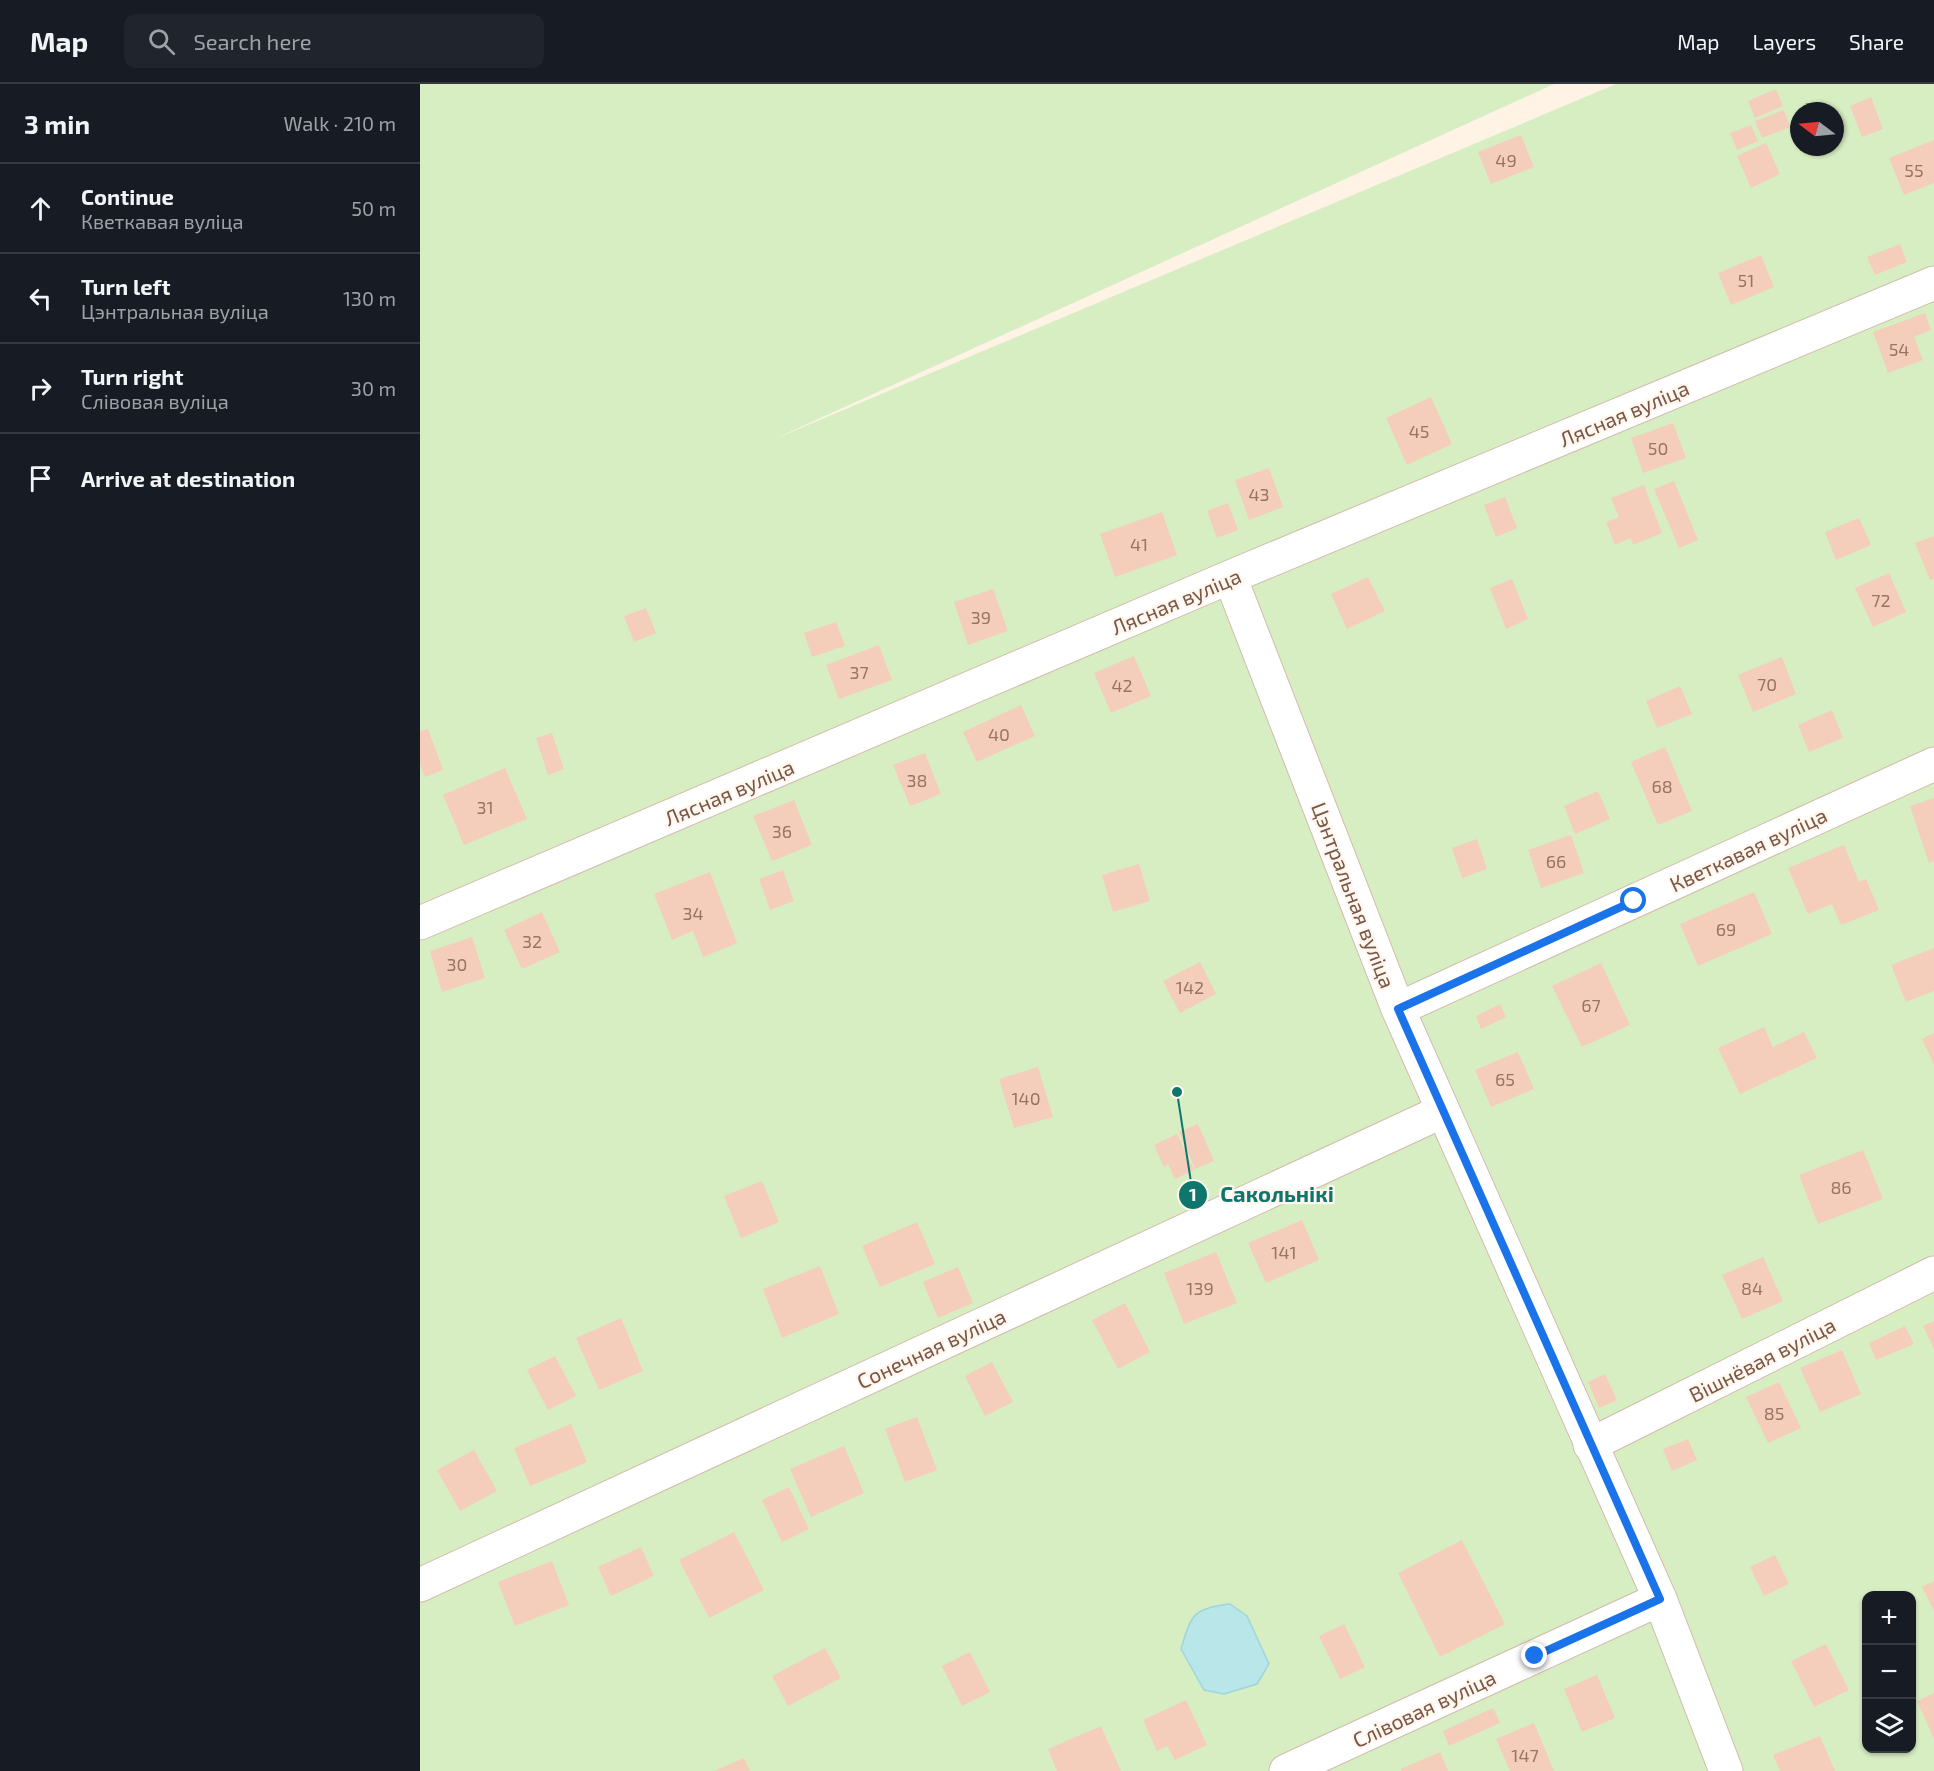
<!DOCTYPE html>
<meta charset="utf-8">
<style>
:root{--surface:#171b24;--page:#20242c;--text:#f1f3f6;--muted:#9ea1a6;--line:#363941}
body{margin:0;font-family:"Exo 2",sans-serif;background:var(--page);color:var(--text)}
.controls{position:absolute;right:18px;bottom:18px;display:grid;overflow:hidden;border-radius:12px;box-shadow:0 2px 4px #0004}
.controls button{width:54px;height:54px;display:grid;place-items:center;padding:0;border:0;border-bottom:2px solid var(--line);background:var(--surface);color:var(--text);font:30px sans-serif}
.compass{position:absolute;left:1370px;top:18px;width:54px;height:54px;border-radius:50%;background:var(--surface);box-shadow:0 2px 4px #0004;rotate:286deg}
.stop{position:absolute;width:18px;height:18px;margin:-14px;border:4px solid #1a73e8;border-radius:50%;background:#fff}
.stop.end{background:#1a73e8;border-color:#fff;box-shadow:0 2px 6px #0008}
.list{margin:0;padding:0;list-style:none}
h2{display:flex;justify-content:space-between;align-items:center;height:78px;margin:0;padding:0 24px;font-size:26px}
h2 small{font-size:20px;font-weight:400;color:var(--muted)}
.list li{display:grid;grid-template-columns:39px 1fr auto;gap:18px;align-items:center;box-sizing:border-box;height:90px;padding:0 24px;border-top:2px solid var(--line)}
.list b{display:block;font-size:22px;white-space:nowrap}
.list p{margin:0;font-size:20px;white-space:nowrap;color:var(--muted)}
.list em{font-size:20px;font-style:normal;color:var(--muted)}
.icon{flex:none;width:33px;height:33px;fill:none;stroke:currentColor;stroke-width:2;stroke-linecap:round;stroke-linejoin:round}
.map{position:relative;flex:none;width:1514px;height:1687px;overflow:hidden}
header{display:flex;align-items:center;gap:36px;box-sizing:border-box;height:84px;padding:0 30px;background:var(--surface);border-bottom:2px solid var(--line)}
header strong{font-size:28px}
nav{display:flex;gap:33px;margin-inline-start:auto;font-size:21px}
.search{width:420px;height:54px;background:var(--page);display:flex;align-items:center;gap:15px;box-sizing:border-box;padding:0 21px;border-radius:12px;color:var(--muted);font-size:22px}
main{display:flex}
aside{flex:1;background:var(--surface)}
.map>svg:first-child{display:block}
.green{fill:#d7edc2;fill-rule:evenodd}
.water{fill:#b8e6e9;stroke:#9dd7dc;stroke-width:1.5}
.building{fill:#f5cebb}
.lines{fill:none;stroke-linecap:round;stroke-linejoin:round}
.street-casing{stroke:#d3bbad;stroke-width:35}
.street{stroke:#fff;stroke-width:33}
.route{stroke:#1a73e8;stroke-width:8}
.labels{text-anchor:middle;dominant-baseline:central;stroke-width:4.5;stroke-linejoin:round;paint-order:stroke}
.number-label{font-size:18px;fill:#987465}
.street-label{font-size:21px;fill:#795648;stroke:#fff7ed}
.leader{fill:none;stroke:#0f766e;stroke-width:2}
.callout-dot{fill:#0f766e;stroke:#fff7ed;stroke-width:2}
.mark-label{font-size:18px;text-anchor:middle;font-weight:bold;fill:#fff}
.callout-label{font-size:22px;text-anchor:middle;font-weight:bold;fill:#0f766e;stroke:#fff7ed;stroke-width:4.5;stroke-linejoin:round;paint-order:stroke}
</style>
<header>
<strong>Map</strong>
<div class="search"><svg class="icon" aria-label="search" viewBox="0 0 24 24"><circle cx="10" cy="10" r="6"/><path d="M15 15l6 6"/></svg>Search here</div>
<nav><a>Map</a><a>Layers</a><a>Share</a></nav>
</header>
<main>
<aside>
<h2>3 min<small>Walk · 210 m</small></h2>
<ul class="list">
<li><svg class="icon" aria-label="ahead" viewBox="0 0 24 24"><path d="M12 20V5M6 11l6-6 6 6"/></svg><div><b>Continue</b><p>Кветкавая вуліца</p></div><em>50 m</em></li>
<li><svg class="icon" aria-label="left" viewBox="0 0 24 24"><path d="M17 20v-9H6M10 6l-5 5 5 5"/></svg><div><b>Turn left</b><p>Цэнтральная вуліца</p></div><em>130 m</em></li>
<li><svg class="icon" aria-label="right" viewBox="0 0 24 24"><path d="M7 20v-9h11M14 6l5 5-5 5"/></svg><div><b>Turn right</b><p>Слівовая вуліца</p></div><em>30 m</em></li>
<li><svg class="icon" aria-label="arrive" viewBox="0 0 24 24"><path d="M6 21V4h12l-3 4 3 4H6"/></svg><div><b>Arrive at destination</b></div></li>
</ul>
</aside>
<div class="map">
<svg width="1514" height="1687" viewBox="0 0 1514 1687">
<rect width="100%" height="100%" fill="#fef3e5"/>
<!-- green -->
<path class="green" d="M0,0H1134L350,357L1196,0H1514V1687H0ZM1379,27H1415V63H1379ZM1446,1512H1492V1664H1446Z"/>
<!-- water -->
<path class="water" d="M810,1520L827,1532L849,1580L837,1600L804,1610L784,1606L761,1565C771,1532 772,1524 810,1520Z"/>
<!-- building -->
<path class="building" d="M1356,5L1363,22L1335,34L1328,17Z
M1451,13L1463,45L1442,53L1430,22Z
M1364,26L1370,43L1342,54L1335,37Z
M1331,41L1338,57L1317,66L1310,49Z
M1101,51L1114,83L1071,100L1058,68Z
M1514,56V99L1484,111L1469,74Z
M1346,59L1360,90L1331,104L1317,72Z
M1480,160L1487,178L1455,191L1447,173Z
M1341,171L1354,203L1311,221L1298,189Z
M1505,229L1511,246L1494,253L1503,276L1468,289L1453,248Z
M1011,313L1032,360L987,381L966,334Z
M1253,339L1266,374L1223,389L1211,354Z
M849,384L863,423L829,436L815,396Z
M1254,397L1278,456L1259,464L1234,405Z
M1224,401L1242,449L1213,461L1211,454L1195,461L1186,438L1199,433L1191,414Z
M1085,413L1097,444L1076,453L1064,421Z
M808,419L818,446L797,454L787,427Z
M742,428L757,471L695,493L680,450Z
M1439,434L1451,461L1416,476L1405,448Z
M1514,452V495L1510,496L1495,459Z
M1469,489L1486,528L1453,543L1435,504Z
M948,493L965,527L927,545L911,510Z
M1092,495L1108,535L1086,545L1070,504Z
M573,505L588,547L548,561L534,518Z
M226,524L236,549L214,558L204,532Z
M416,538L425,562L392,573L384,549Z
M459,561L472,596L419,615L406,581Z
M714,572L731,612L691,629L674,589Z
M1362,573L1376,610L1333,628L1318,591Z
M1260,602L1272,630L1237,644L1226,617Z
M601,621L615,652L557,678L543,648Z
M1412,626L1423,654L1389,668L1378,641Z
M8,645L23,686L5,693L0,680V647Z
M132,649L144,685L128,691L116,654Z
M1245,663L1272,727L1238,741L1211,678Z
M505,669L521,710L490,722L473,681Z
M85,684L107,735L44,761L23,711Z
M1178,707L1190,735L1155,750L1144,722Z
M1514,714V777L1509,779L1490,722Z
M374,716L392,761L352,777L333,732Z
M1151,751L1164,789L1121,804L1108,766Z
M1057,755L1067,785L1042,794L1032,764Z
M1424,761L1439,798L1446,795L1459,826L1421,841L1412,820L1388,830L1368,784Z
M719,780L730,817L693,828L682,791Z
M363,786L374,817L350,826L339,795Z
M290,788L317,859L283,873L273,847L252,856L234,810Z
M1334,808L1352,850L1278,882L1260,840Z
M122,828L140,868L102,885L84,846Z
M52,853L65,894L22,908L10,867Z
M1514,864V907L1486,918L1471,881Z
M780,878L796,910L760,929L743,897Z
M1181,879L1210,941L1162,963L1132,902Z
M1080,920L1086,933L1061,945L1056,932Z
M1344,943L1353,963L1384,948L1397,974L1320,1010L1298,964Z
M1514,949V981L1502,955Z
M1098,968L1114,1005L1071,1023L1055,986Z
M618,983L633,1033L594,1044L579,995Z
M778,1040L794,1077L775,1085L759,1048Z
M757,1050L774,1086L755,1095L748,1080L744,1083L734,1061Z
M1443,1066L1463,1115L1398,1140L1379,1091Z
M342,1097L359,1138L321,1154L304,1112Z
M882,1136L899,1176L846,1199L828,1159Z
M497,1138L515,1180L460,1203L442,1162Z
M796,1168L817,1219L764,1240L744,1189Z
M1343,1173L1363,1217L1322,1235L1302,1191Z
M400,1182L419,1230L362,1254L343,1205Z
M538,1183L553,1219L518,1234L503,1198Z
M705,1219L730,1268L698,1285L672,1236Z
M201,1234L223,1287L179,1306L156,1254Z
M1514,1237V1265L1503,1242Z
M1485,1242L1494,1260L1456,1276L1449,1259Z
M1422,1266L1441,1310L1400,1328L1380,1284Z
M135,1272L156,1312L128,1326L107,1286Z
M572,1278L593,1318L565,1332L545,1292Z
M1185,1290L1197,1316L1179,1324L1168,1298Z
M1359,1298L1381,1344L1348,1359L1326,1313Z
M497,1333L517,1386L485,1398L465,1345Z
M151,1340L167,1378L110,1402L94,1364Z
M1268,1355L1277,1376L1252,1387L1243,1365Z
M424,1362L444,1409L391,1433L370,1385Z
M54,1366L77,1407L40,1427L17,1386Z
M369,1403L389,1445L362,1458L342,1416Z
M314,1448L344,1506L289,1534L259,1476Z
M1042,1456L1085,1540L1020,1573L978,1489Z
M221,1463L234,1492L191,1512L178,1483Z
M1355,1471L1369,1500L1344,1512L1330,1483Z
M132,1477L149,1521L95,1542L78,1498Z
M1514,1497V1527L1502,1503Z
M924,1540L945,1583L920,1595L899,1552Z
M1406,1560L1429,1606L1394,1623L1371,1577Z
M405,1564L421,1594L368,1622L352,1592Z
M550,1568L570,1608L542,1622L522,1582Z
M1177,1591L1195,1634L1162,1648L1144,1605Z
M1514,1609V1655L1497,1617Z
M766,1616L787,1661L755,1676L747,1662L737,1667L723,1636Z
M1073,1624L1080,1639L1029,1662L1023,1647Z
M1114,1639L1134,1687H1090L1076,1655Z
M681,1642L701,1687H637L628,1665Z
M1400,1652L1415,1687H1360L1353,1671Z
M1020,1668L1028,1687H981V1685Z
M324,1674L330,1687H294Z"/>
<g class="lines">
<!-- street casing -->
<g class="street-casing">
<path id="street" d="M810,493L978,925L1240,1515L1306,1687
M0,839L810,493L1514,199
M978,925L1514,680
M1170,1361L1514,1189
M0,1501L1023,1027
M866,1687L1240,1515"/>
</g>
<!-- street -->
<use href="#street" class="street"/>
</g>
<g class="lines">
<!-- route -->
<path class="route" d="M1115,1572L1240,1515L978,925L1214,817"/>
</g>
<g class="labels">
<!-- number labels -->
<g class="number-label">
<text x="1086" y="76">49</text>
<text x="1494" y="86">55</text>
<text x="1326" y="196">51</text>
<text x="1479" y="265">54</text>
<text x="999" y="347">45</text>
<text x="1238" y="364">50</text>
<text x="839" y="410">43</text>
<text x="719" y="460">41</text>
<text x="1461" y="516">72</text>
<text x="561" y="533">39</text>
<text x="439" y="588">37</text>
<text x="1347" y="600">70</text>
<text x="702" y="601">42</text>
<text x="579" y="650">40</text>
<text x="497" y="696">38</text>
<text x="1242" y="702">68</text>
<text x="65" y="723">31</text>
<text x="362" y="747">36</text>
<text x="1136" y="777">66</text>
<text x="273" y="829">34</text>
<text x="1306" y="845">69</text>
<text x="112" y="857">32</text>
<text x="37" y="880">30</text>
<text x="770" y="903">142</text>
<text x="1171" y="921">67</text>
<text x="1085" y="995">65</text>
<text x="606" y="1014">140</text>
<text x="1421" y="1103">86</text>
<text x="864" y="1168">141</text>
<text x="780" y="1204">139</text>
<text x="1332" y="1204">84</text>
<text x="1354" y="1329">85</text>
<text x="1105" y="1671">147</text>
</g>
<!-- street labels -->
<g class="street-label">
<text transform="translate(1204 329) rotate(-23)">Лясная вуліца</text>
<text transform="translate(756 517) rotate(-23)">Лясная вуліца</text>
<text transform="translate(309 708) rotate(-23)">Лясная вуліца</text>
<text transform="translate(1328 765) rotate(-25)">Кветкавая вуліца</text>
<text transform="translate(934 811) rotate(69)">Цэнтральная вуліца</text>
<text transform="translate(511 1264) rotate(-25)">Сонечная вуліца</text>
<text transform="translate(1342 1275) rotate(-27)">Вішнёвая вуліца</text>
<text transform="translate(1004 1624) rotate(-25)">Слівовая вуліца</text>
</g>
</g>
<!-- callouts -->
<path class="leader" d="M757 1008L773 1111"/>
<g class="callout-dot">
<circle cx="757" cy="1008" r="6"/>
<circle cx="773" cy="1111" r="15"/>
</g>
<g class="mark-label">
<text x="773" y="1117">1</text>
</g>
<g class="callout-label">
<text x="857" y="1118">Сакольнікі</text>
</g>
</svg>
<div class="controls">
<button>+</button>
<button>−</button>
<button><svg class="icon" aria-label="layers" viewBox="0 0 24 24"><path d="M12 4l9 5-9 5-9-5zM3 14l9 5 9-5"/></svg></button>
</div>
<svg class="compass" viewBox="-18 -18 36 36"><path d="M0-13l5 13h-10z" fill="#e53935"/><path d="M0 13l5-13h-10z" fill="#9ea1a6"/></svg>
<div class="stop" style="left:1214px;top:817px"></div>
<div class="stop end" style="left:1115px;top:1572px"></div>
</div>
</main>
